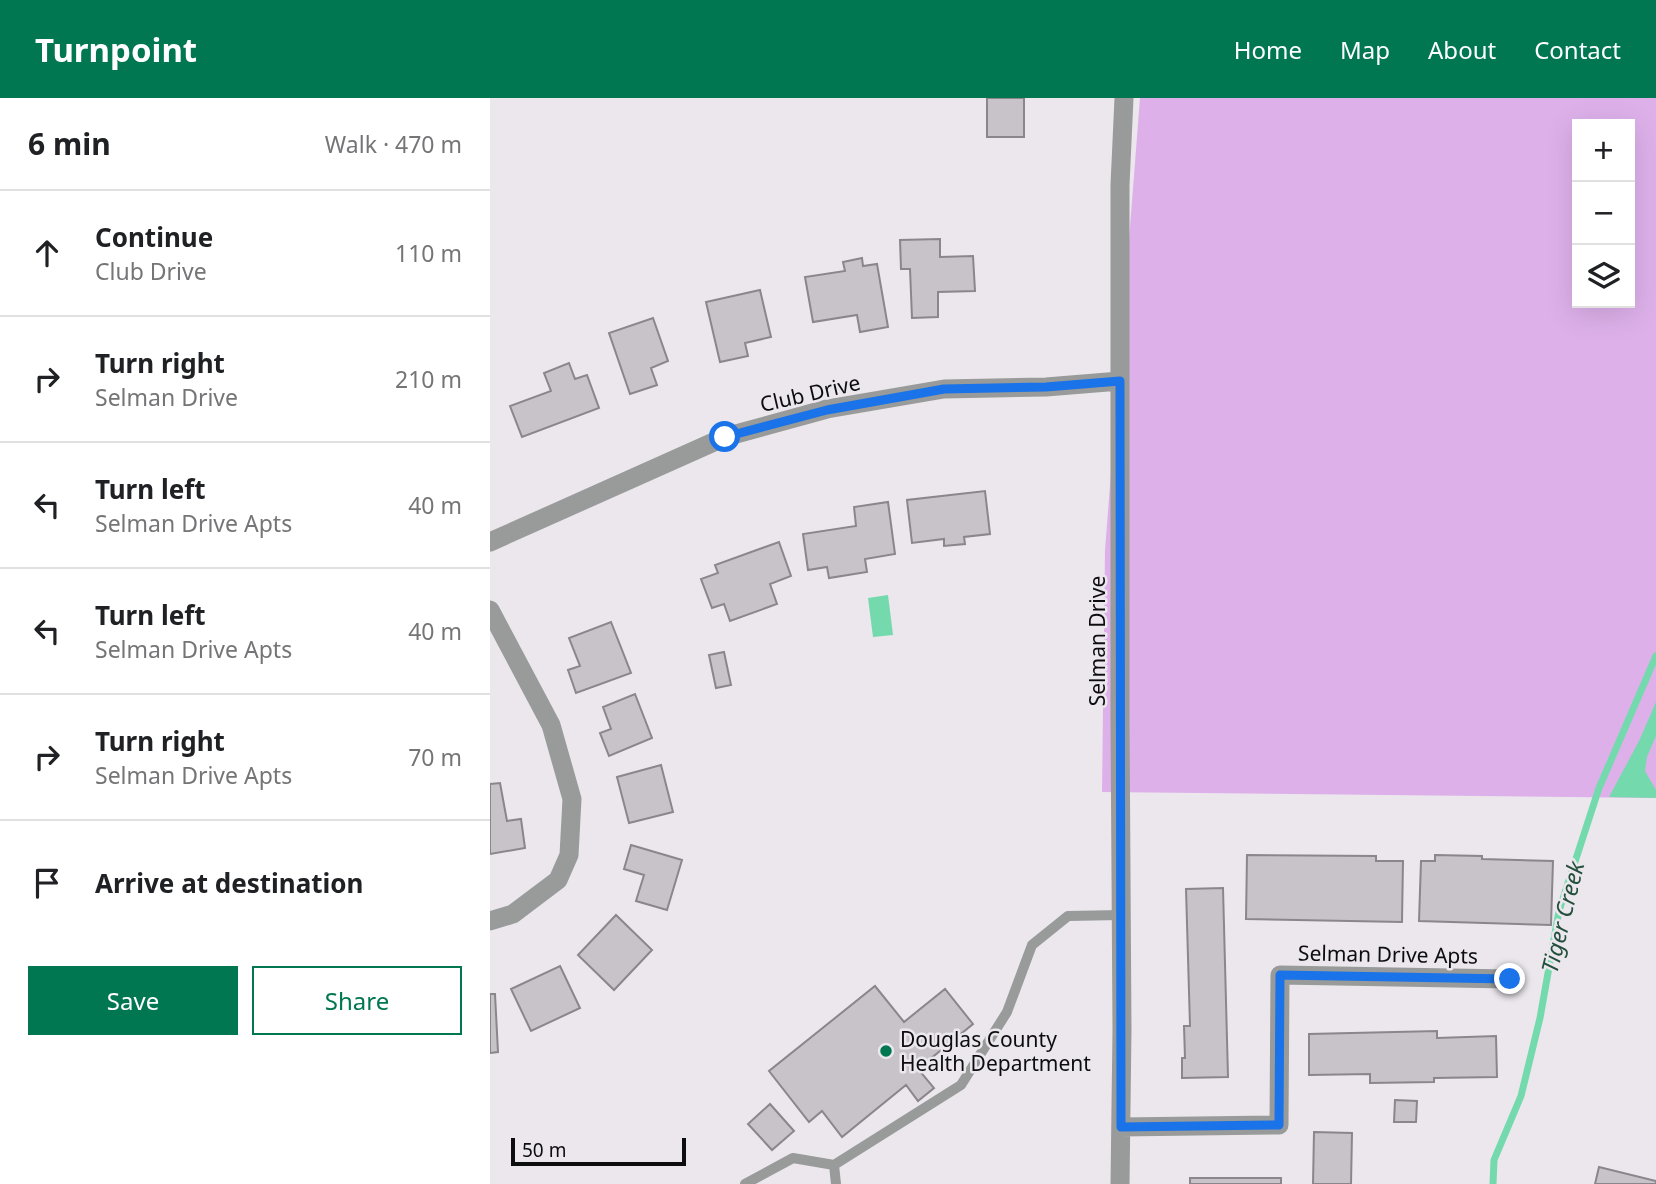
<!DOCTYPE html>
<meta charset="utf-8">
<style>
:root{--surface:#fff;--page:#f6f6f6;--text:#202124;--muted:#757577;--line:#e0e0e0;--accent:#007651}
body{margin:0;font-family:"Noto Sans",sans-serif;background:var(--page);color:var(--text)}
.controls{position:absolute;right:21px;top:21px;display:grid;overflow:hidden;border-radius:0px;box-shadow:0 7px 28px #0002}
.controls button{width:63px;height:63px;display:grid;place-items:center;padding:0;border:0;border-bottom:2px solid var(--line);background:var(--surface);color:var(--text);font:35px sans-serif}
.scale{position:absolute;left:21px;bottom:18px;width:175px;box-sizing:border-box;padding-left:7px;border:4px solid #0d0c0e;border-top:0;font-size:19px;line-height:24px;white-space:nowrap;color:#0d0c0e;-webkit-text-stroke:5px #ebe7ed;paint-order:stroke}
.stop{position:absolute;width:21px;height:21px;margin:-16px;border:5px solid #1a73e8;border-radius:50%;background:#fff}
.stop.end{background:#1a73e8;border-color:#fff;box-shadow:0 2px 7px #0008}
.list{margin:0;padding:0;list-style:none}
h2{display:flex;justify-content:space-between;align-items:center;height:91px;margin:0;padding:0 28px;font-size:30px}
h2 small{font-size:23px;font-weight:400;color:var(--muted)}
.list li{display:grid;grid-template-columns:46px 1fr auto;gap:21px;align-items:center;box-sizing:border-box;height:126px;padding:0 28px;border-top:2px solid var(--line)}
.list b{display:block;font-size:26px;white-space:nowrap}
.list p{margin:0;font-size:23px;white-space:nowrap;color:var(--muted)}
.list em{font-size:23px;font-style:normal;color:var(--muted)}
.actions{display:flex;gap:14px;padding:21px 28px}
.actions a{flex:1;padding:16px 0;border:2px solid var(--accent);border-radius:0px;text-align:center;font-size:24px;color:var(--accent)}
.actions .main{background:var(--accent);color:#fff}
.icon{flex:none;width:38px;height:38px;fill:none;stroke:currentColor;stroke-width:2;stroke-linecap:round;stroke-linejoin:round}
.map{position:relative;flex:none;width:1166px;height:1086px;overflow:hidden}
header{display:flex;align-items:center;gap:42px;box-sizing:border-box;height:98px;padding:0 35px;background:var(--accent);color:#fff}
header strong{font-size:33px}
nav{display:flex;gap:38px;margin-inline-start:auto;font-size:24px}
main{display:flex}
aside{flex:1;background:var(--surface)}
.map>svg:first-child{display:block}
.green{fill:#ddb0ea;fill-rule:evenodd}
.water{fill:#74daad}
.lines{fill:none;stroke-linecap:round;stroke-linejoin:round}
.stream{stroke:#74daad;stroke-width:7}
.building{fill:#c7c3c9;stroke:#8a868c;stroke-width:2}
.lane{stroke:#989b99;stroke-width:10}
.street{stroke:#989b99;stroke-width:19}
.route{stroke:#1a73e8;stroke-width:9}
.poi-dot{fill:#007651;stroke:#ebe7ed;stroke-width:2.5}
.labels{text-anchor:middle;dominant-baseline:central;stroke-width:5;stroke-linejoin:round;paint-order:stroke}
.street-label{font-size:21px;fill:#0d0c0e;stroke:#ebe7ed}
.poi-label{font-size:21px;fill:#0d0c0e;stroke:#ebe7ed;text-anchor:start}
.water-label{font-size:23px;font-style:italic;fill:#234f3c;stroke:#ebe7ed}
</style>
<header>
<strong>Turnpoint</strong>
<nav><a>Home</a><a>Map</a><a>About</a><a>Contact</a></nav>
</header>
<main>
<aside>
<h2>6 min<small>Walk · 470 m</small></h2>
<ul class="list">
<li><svg class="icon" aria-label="ahead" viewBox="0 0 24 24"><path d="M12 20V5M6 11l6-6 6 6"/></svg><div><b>Continue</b><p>Club Drive</p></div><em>110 m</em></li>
<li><svg class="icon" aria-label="right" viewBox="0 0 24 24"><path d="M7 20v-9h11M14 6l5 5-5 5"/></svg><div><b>Turn right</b><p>Selman Drive</p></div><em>210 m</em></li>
<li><svg class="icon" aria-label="left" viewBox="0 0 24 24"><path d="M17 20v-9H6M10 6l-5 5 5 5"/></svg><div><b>Turn left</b><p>Selman Drive Apts</p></div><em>40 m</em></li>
<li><svg class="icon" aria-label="left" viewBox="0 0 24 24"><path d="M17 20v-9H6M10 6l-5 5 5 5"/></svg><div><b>Turn left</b><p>Selman Drive Apts</p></div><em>40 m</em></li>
<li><svg class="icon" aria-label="right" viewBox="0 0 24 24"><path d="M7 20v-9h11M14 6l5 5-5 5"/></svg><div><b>Turn right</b><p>Selman Drive Apts</p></div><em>70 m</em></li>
<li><svg class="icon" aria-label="arrive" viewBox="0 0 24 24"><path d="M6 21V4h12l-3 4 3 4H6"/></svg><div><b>Arrive at destination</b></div></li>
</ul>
<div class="actions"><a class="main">Save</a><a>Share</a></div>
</aside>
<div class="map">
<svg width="1166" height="1086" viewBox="0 0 1166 1086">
<rect width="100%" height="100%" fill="#ebe7ed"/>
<!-- green -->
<path class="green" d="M650,0H1166V700L612,694L615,452ZM1087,26H1140V205H1087Z"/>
<!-- water -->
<path class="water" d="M398,497L403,537L383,539L378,500Z
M1166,604V638L1157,659L1155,673L1166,692V700L1119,699L1149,643Z"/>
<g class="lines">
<!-- stream -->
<path class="stream" d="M1003,1086L1004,1062L1031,998L1050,920L1069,813L1109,690L1166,558"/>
</g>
<!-- building -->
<path class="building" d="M497,0H534V39H497Z
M450,141V159L483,158L485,193L448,194V219L422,220L420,171H411L410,142Z
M372,160L373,168L387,166L398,229L370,234L367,217L323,224L315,179L355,173L353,164Z
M270,192L281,239L255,245L258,258L230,264L216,204Z
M163,220L178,263L161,270L167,287L140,296L119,235Z
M79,265L85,281L97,277L109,310L32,339L20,308L61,293L54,275Z
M495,393L500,436L474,439L475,446L454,448V441L422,445L417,402Z
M398,404L405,456L375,461L377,474L339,480L337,469L318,472L313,436L366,428L364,409Z
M289,444L301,478L280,486L287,506L240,523L234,506L222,510L211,481L228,475L225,467Z
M121,524L141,575L86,595L78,572L90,568L79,540Z
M234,554L241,587L226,590L219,557Z
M145,596L162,640L119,658L110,635L121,631L113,609Z
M171,667L183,714L139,725L127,679Z
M10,685L17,723L31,721L35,750L0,756V686Z
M141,747L192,762L177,812L146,803L154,777L134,771Z
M757,757L886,758V763H913L912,824L756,821Z
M945,757L992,758V761L1063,763L1061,827L929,823L931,763H945Z
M733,790L738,979L692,980V960H695L694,928H700L696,791Z
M126,817L162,852L124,892L88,857Z
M70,868L90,910L41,933L21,891Z
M385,888L414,924L455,891L483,926L428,971L444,990L428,1003L416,987L352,1039L332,1013L319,1024L279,973Z
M0,896H5L8,954L0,955Z
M947,933V940L1006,938L1007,979L944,980V984L880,985V976L819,977V936Z
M905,1002L927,1003L926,1024H904Z
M280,1006L304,1033L282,1052L258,1026Z
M824,1034L862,1035L861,1086H823Z
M1109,1069L1166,1083V1086H1105Z
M700,1080H791V1086H700Z"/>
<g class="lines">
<!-- lane -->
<path class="lane" d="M344,1067L471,987L517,914L542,847L578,818L631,817
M255,1086L303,1060L344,1067L346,1086"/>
<!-- street -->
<path class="street" d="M0,444L235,339L337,311L454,291L556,289L630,283
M0,512L61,627L82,701L79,757L68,782L23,816L0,823
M631,1029L789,1027L790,877L1020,881
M630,1086L632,932L630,620V87L634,0"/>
</g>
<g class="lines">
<!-- route -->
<path class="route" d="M235,339L337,312L454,291L556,289L630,283L631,1029L789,1027L790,877L1020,881"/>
</g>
<!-- markers -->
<circle class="poi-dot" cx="396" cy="953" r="7"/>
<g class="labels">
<!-- street labels -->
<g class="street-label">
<text transform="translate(320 295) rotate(-13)">Club Drive</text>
<text transform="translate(607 543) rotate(-90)">Selman Drive</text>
<text transform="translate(898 856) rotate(1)">Selman Drive Apts</text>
</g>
<!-- poi labels -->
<g class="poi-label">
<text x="410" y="941">Douglas County<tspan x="410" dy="24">Health Department</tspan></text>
</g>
<!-- water labels -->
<g class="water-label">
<text transform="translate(1072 819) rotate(-76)">Tiger Creek</text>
</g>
</g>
</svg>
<div class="controls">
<button>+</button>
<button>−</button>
<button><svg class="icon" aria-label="layers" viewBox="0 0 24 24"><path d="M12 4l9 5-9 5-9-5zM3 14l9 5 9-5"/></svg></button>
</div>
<div class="scale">50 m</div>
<div class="stop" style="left:235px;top:339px"></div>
<div class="stop end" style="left:1020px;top:881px"></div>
</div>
</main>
